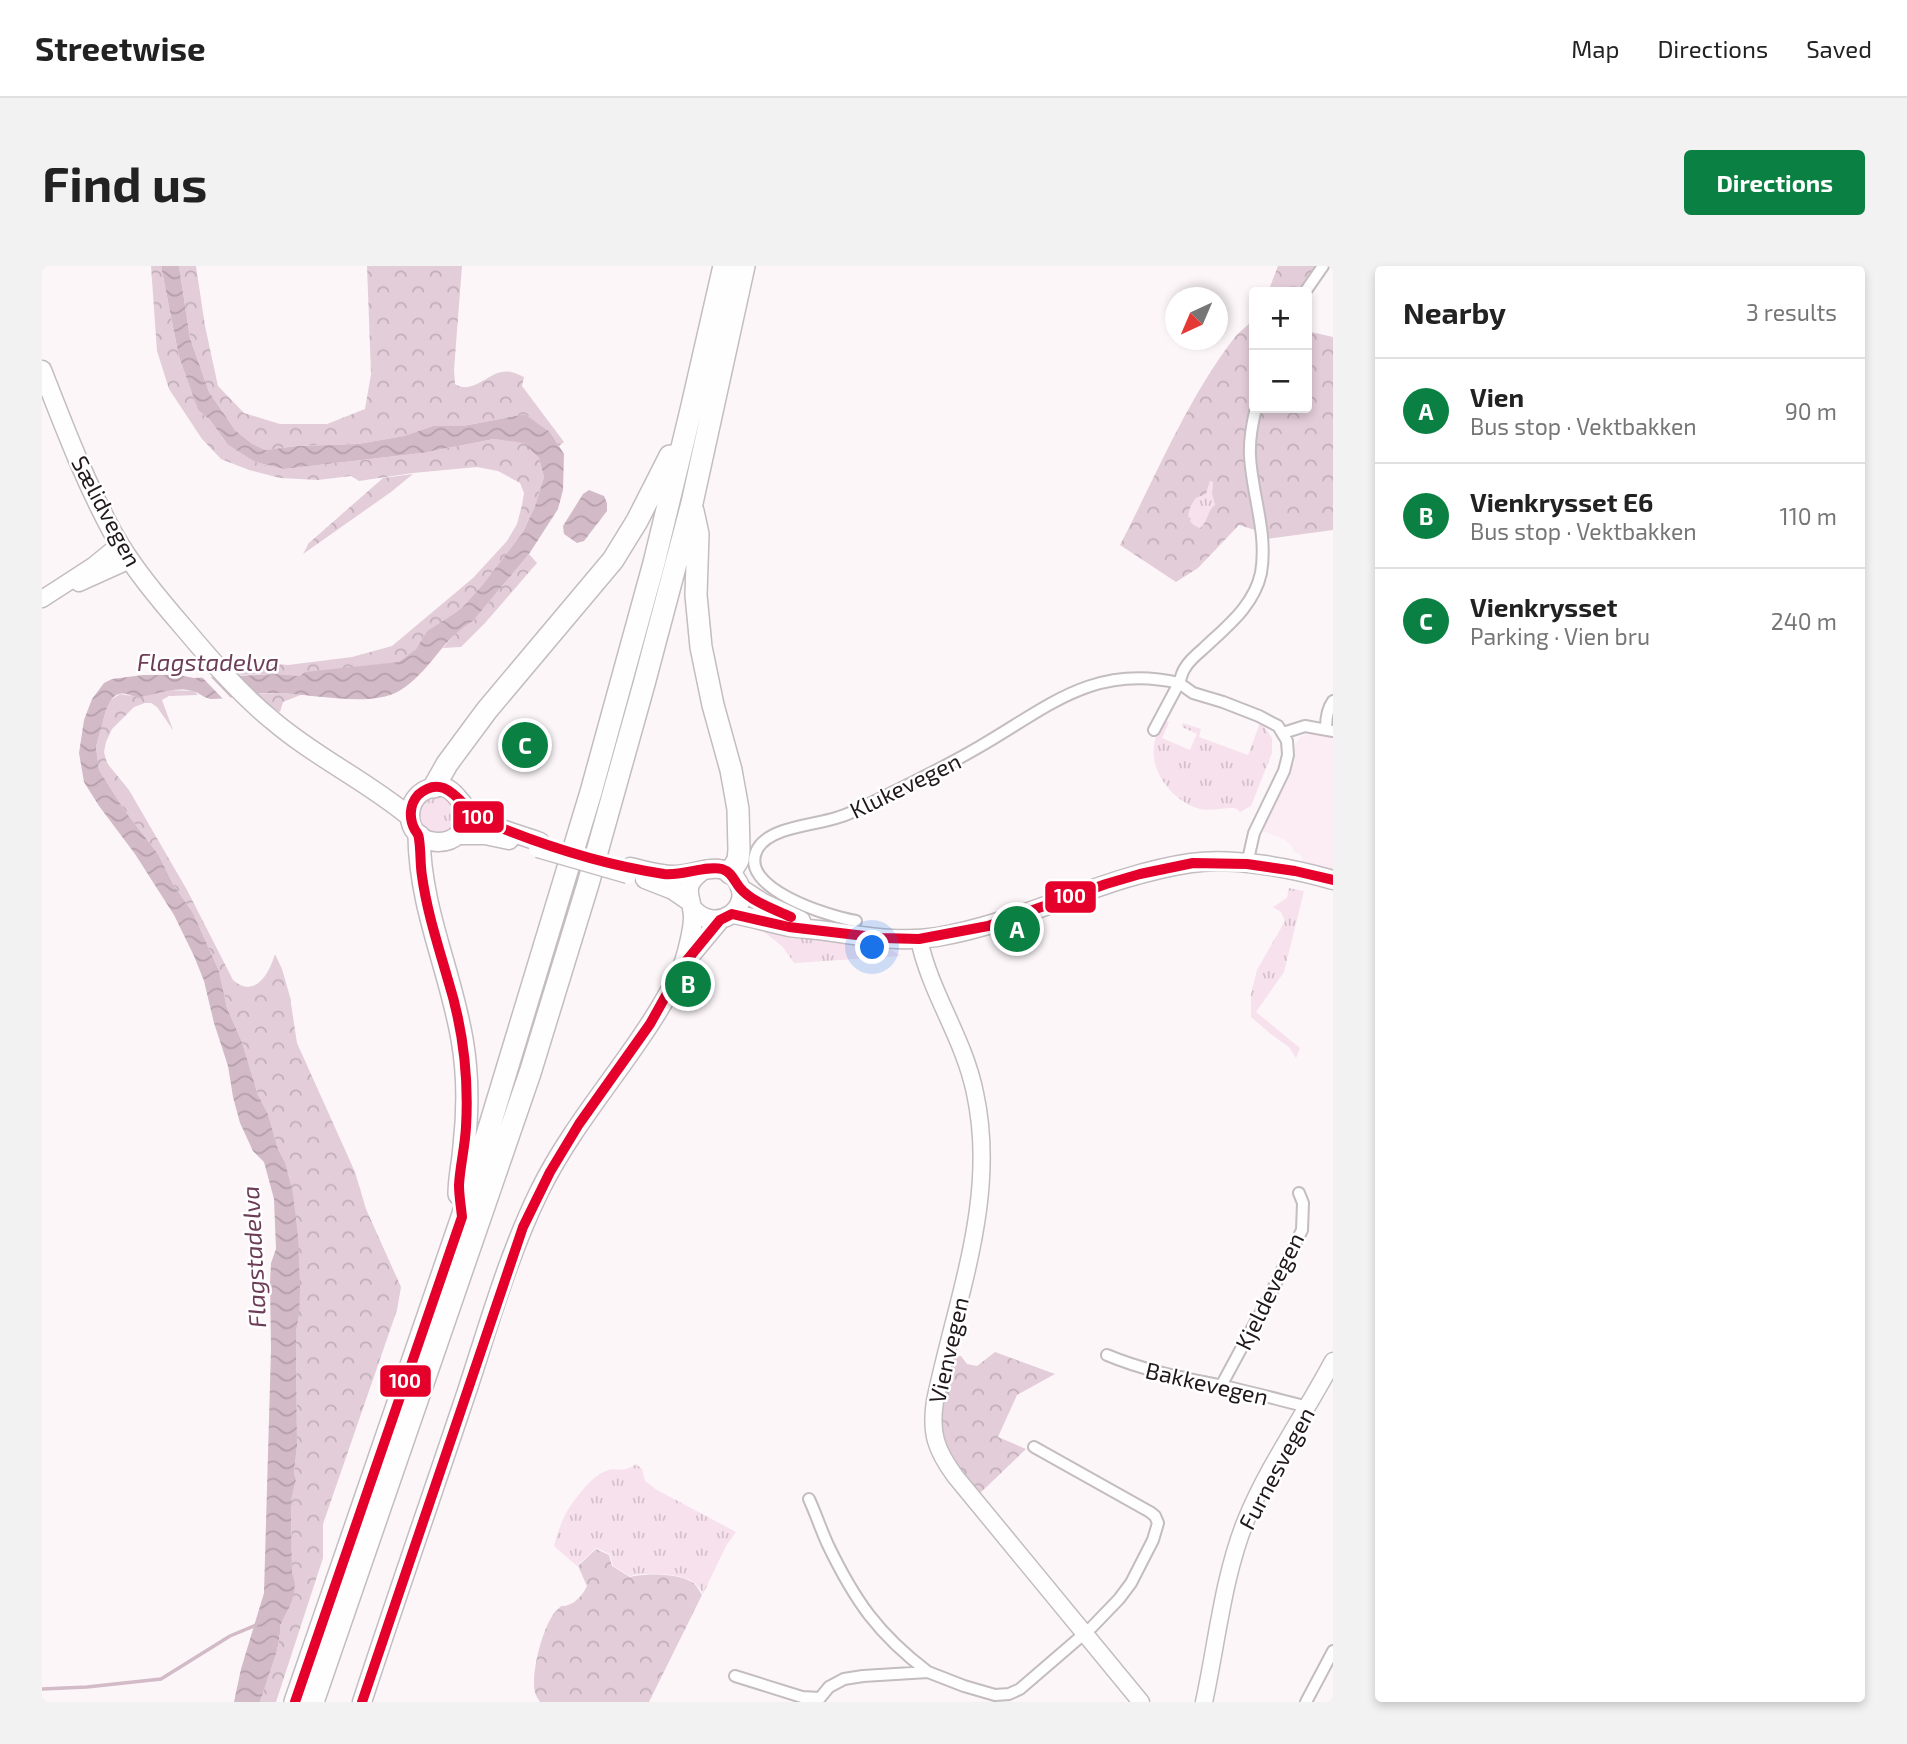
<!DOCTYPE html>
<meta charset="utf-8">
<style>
:root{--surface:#fff;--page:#f2f2f2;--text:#222;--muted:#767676;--line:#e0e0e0;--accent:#0b8043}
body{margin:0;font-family:"Exo 2",sans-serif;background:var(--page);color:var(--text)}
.controls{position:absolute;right:21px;top:21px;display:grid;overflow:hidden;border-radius:7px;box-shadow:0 4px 10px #0003}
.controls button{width:63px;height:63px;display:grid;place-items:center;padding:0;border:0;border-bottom:2px solid var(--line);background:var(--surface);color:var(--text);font:35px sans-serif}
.compass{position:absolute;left:1123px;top:21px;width:63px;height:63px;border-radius:50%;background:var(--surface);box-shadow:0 4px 10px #0003;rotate:224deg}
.you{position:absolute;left:831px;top:682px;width:24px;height:24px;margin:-18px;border:5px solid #fff;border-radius:50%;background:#1a73e8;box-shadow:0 0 0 10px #1a73e833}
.badge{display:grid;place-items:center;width:46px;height:46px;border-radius:50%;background:var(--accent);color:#fff;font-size:23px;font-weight:700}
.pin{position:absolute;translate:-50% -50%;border:4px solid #fff;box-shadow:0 2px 7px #0006}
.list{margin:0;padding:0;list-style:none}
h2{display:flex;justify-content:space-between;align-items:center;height:91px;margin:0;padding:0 28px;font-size:30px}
h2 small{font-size:23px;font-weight:400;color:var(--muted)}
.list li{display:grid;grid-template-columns:46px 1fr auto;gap:21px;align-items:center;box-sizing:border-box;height:105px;padding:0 28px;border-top:2px solid var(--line)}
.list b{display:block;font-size:26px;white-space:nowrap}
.list p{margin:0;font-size:23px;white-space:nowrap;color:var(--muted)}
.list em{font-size:23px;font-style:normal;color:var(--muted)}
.map{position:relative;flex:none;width:1291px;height:1436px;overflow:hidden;border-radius:7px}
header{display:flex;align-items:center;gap:42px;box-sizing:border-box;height:98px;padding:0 35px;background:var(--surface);border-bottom:2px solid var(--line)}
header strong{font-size:33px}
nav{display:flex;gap:38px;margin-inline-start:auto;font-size:24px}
.intro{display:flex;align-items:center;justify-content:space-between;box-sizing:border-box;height:168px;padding:0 42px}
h1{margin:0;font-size:49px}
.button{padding:18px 32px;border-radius:7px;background:var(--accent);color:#fff;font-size:24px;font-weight:700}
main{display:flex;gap:42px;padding:0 42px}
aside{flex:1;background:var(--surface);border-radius:7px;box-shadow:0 4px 10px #0003}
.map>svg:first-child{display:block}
.built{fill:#fcecf4}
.grass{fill:url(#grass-tufts)}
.forest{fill:url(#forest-crowns);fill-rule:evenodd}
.water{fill:url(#water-waves)}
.pier{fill:#fcf6f9}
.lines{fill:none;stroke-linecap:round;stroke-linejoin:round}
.stream{stroke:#d3bac7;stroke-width:3.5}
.street-casing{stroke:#c3bcc0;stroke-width:14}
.secondary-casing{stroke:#c3bcc0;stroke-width:19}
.primary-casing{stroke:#c3bcc0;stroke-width:21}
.highway-casing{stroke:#c3bcc0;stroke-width:24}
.street{stroke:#fffefe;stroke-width:10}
.secondary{stroke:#fffefe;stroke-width:16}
.primary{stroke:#fffefe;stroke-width:18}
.highway{stroke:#fffefe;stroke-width:21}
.primary-bridge-casing{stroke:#c3bcc0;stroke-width:21;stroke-linecap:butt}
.primary-bridge{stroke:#fffefe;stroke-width:18}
.bus-1-casing{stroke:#fff;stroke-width:16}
.bus-1{stroke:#e4002b;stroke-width:10}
.labels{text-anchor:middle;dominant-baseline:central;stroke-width:5;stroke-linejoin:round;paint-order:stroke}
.street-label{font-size:23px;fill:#20181c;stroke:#fff}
.water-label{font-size:24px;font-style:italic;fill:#6d3d58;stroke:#fff}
.line-badge{stroke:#fff;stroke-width:2.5}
.badge-label{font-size:19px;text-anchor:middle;font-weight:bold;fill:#fff}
</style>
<header>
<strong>Streetwise</strong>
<nav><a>Map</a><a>Directions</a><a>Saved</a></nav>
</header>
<div class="intro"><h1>Find us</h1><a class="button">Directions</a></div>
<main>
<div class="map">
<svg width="1291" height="1436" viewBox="0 0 1291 1436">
<defs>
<pattern id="grass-tufts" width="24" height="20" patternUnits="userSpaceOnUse" patternTransform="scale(1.75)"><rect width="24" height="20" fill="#f6e1ec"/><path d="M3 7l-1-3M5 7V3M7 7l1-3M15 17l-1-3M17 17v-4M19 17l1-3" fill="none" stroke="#d3c0ca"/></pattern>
<pattern id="forest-crowns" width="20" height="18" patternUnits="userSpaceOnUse" patternTransform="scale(1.75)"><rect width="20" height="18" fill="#e3cdd8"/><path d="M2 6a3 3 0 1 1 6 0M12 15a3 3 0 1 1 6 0" fill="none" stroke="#c2afb9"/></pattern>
<pattern id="water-waves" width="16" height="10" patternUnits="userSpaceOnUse" patternTransform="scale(1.75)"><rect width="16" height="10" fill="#d3bac7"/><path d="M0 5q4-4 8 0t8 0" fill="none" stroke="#b59faa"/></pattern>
</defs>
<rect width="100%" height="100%" fill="#fcf6f9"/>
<!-- built -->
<path class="built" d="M1273,467L1291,472V605L1261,597L1259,589L1252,586L1249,579L1242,573L1220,565L1253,494V479L1259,470Z"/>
<!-- grass -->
<path class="grass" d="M1168,215L1171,216L1170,228L1173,239C1165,244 1166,256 1158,262C1142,256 1145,244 1154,232L1164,228Z
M1122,454L1127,456L1120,472L1148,484L1155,468L1140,461L1141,457L1159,463L1157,471L1206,489L1218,457L1220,458L1230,472V487L1209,540L1198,546L1195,543L1191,542C1181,542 1168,545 1158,543C1132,536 1108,507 1112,480C1113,471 1118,462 1122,454Z
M377 549a19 19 0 1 1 38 0a19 19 0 1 1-38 0Z
M1247,622L1262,625L1242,706L1214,746L1258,782L1254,792L1247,781L1230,769L1209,751V728L1215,704L1243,655L1239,646L1231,641L1245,632Z
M722,662L773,672L846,682L859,690L752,697L740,680L722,666Z
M594,1198L600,1203L603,1215L615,1224L694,1266L684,1280L661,1328C658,1323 655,1318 650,1315C635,1307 604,1306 588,1310L571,1300L568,1288L554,1282L535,1300L512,1280C520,1251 526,1240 546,1218C551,1213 557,1207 564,1205C576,1200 578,1209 594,1198Z"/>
<!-- forest -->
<path class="forest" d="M109,0H119L137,91L156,144L168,154L186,179L213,196L242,203L380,187L452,173L482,176L497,192L502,211L493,240L481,266L441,318L419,343L385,365L374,383L357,397L322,400L258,410L235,408L193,409L185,401L195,394L246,399L310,391L350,380L431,312L465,275L475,258L480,239L482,227L478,217L456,205L435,201L371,207L317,215L309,210L276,214L238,212L207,204L179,193L160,173L127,123L115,85Z
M137,0H154L163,60L176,120L202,147L238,158H285L323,143L329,108L325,0H420L412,104L413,118C430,129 445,108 460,106C468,104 475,108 482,111L480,120L522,176L517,180L508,166L483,148L421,160H391L362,170L316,178L255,180L223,184L209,177L193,164L167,126L148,72Z
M1236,0H1277L1259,26H1226Z
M1212,52V135L1208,151L1216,265L1197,259L1156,302L1134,316L1078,279C1114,210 1145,133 1193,71C1199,64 1207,59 1212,52ZM1168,215L1171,216L1170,228L1173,239C1165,244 1166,256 1158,262C1142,256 1145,244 1154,232L1164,228Z
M1265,65L1291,71V264L1225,273L1214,206L1212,177L1218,142H1265Z
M371,208L349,226L261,288L267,277L341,212Z
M487,288L495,297L443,357L419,381L401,382L419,361L431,355Z
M126,424L152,425L156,429L127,430L120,434L131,464L115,441L109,437H103L92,441L70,463L64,476L62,486L65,497L87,524L145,624L191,714C213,733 227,708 233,688L240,703L248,731L255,777L313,906L324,943L359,1021L355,1044L281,1258V1292L234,1436H218L235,1385L238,1367V1360L248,1340L253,1317L250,1307L249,1235L254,1214L252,1207L255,1180L254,1065L257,1050L243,896L236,883L226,848L216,829L200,776L185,742L177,705L151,647L131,618L116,588L83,545L57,504L54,481L64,444L69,434L78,428L97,431Z
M233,427L261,428L241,436L238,446L223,438L213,428Z
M953,1086L1013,1108L975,1129L956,1171L984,1183L934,1231L899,1177L896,1145L907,1091L919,1090L925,1098L935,1100Z
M554,1283L567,1289L570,1300L588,1311C603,1307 635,1307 650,1316C654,1318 657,1324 660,1329L607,1436H498C496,1433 494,1430 493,1426C488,1409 502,1354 516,1343C523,1337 518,1342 526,1339C535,1336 541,1328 545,1320L536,1300Z"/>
<!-- water -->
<path class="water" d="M119,0H137L148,72L167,126L193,164L209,177L223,184L255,180L316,178L362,170L391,160H421L483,148L508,166L522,188L521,224L516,243L487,288L431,355C400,372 388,407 357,425C325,443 266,426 229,427C210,427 190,433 170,433C163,433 158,427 151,425C135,420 114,428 98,431C91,432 85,426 77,428C73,429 72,431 69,434L64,444L54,481L57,504L83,545L116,588L131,618L151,647L177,705L185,742L200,776L216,829L226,848L236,883L243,896L251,928L256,971L258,1023L257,1050L254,1065L255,1180L252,1207L254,1214L249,1235L250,1306L253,1317L252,1327L248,1340L238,1360V1367L235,1385L218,1436H192L199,1403L222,1327L229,1083L228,1017L229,997L234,983L232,933L222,896L211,885L198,857L191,831L186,800L172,757L162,715L152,690L132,649L93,588L57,540L42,516L37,487L42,454L50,433L62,417L70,413L101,409H137L152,412L235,408L258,410L263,406L357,396L374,383L385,365L419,343L441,318L481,266L493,240L502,211L497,192L482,177L452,173L380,187L242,203L213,196L186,179L168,154L156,144L137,91Z
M547,224L562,230L565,237V245L542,275L535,277L522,268L521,260L541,228Z"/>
<!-- pier -->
<path class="pier" d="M157,408H166L191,434L183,435Z"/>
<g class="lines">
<!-- stream -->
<path class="stream" d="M0,1423L45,1421L119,1413L188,1370L214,1359"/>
<!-- street casing -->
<g class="street-casing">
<path id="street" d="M1263,26L1281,0
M1284,462C1284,453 1285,443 1291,435
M1241,467L1263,460L1291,465
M1205,598L1212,567L1242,505L1246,489L1245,475L1236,460L1217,450L1181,436L1151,427L1137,417C1139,412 1140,406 1143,402C1147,395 1155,388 1161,383C1184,361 1212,340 1219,307C1226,267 1210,229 1208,190C1207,173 1210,158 1214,142
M814,655C789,651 692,622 716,582C729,561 772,559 794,552C808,548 820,542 833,535C868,518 903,501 937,481C1005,442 1051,397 1137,417L1112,464
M1065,1089C1103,1105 1142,1112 1181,1120C1209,1126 1238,1134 1266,1141
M1179,1120L1227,1031L1260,964L1261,937L1257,927
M767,1233C774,1248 779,1264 786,1279C813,1335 836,1368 886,1406
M693,1410L760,1431L778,1432L787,1421L802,1413L821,1410L886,1406L922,1420L953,1429L967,1428L978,1423L1050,1361L1077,1333L1089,1317L1111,1274L1116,1257L1113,1250L1108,1246L992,1181
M1264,1436L1291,1385"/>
</g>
<!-- secondary casing -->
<g class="secondary-casing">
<path id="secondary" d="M37,317L88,294
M0,333L51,300L78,278
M877,673C888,727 922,772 933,827C956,932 914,1033 893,1135C888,1167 894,1184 913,1210L1099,1436
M1162,1436C1175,1376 1181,1311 1204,1254C1227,1198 1263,1148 1291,1095"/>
</g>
<!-- primary casing -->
<g class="primary-casing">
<path id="primary" d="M0,104C22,160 43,216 72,269C91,302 117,333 142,362C169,394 197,427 230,454C273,491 325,515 368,551
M423,541C432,589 359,586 369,542C371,533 378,526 386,523C411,514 415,535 429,547C445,561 477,568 498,576
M416,569H443L467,574
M588,601C602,604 617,609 632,609C652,610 678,592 694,613C714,640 675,670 651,643
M603,613L631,624L647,635
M698,622L721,637L759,655
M690,648C709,651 728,657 747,661C759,663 771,663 784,665C820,670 858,677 895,671C983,656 1061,610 1149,597C1192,591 1249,602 1291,614
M643,696L678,654
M320,1436C354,1332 390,1229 425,1125C447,1058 466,990 497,926C536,846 601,783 639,703C644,693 651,663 651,652C651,631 637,622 660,605"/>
</g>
<!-- highway casing -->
<g class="highway-casing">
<path id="highway" d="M651,245L656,268L654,329L659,381L671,439L689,504L696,543L697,584L696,594L688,607
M392,521L405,498L445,444L571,294L595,255L628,190
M377,570C378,643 408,703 420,773C426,807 426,845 422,880C421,896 417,912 417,928
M253,1436L420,951L549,526L612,297L649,144L682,0
M271,1436L488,807L546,618L602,418L650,237L702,0"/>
</g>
<!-- street -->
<use href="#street" class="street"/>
<!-- secondary -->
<use href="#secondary" class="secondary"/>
<!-- primary -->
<use href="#primary" class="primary"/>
<!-- highway -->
<use href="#highway" class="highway"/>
<!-- primary-bridge casing -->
<g class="primary-bridge-casing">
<path id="primary-bridge" d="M496,582L586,608"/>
</g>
<!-- primary-bridge -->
<use href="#primary-bridge" class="primary-bridge"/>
<!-- bus-1 casing -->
<g class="bus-1-casing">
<path id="bus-1" d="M253,1436L420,951C419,940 417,930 417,919C418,900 423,881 424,861C427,810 421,762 406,714C396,679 385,646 380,610C378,598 379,585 377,573C377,569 375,567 373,564C367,553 367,539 376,529C405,503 421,545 442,555C497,578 562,599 622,608C640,610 665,599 680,603C690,606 692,615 698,622C710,636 732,643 749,651
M320,1436L481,961L508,906L537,858L608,758L641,699L678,654L690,648L747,661L840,672L877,673L946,660L1064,618L1098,608L1151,597L1205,598L1253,605L1291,614"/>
</g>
<!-- bus-1 -->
<use href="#bus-1" class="bus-1"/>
</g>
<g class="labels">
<!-- street labels -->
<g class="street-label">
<text transform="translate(65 245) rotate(62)">Sælidvegen</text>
<text transform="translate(863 519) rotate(-26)">Klukevegen</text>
<text transform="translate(1227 1025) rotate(-64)">Kjeldevegen</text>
<text transform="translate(906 1084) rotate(-77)">Vienvegen</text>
<text transform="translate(1165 1117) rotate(13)">Bakkevegen</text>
<text transform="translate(1234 1202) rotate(-62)">Furnesvegen</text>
</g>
<!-- water labels -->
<g class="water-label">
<text x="166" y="395">Flagstadelva</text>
<text transform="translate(211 991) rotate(-93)">Flagstadelva</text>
</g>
</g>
<g class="line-badge">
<rect x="410" y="534" width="53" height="34" rx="7" fill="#e4002b"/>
<rect x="1002" y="614" width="53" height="34" rx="7" fill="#e4002b"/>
<rect x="337" y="1098" width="53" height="34" rx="7" fill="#e4002b"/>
</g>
<g class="badge-label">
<text x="436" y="558">100</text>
<text x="1028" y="637">100</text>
<text x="363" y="1122">100</text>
</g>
</svg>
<div class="controls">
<button>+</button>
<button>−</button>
</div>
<svg class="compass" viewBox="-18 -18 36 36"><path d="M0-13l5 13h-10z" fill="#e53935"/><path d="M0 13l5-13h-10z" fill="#767676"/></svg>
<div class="you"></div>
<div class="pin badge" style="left:975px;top:663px">A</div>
<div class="pin badge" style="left:646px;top:718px">B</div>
<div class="pin badge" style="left:483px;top:479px">C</div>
</div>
<aside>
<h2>Nearby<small>3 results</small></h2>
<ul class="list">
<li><span class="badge">A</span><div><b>Vien</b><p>Bus stop · Vektbakken</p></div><em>90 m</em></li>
<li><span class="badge">B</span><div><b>Vienkrysset E6</b><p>Bus stop · Vektbakken</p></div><em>110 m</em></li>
<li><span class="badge">C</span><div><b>Vienkrysset</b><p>Parking · Vien bru</p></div><em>240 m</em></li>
</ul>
</aside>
</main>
